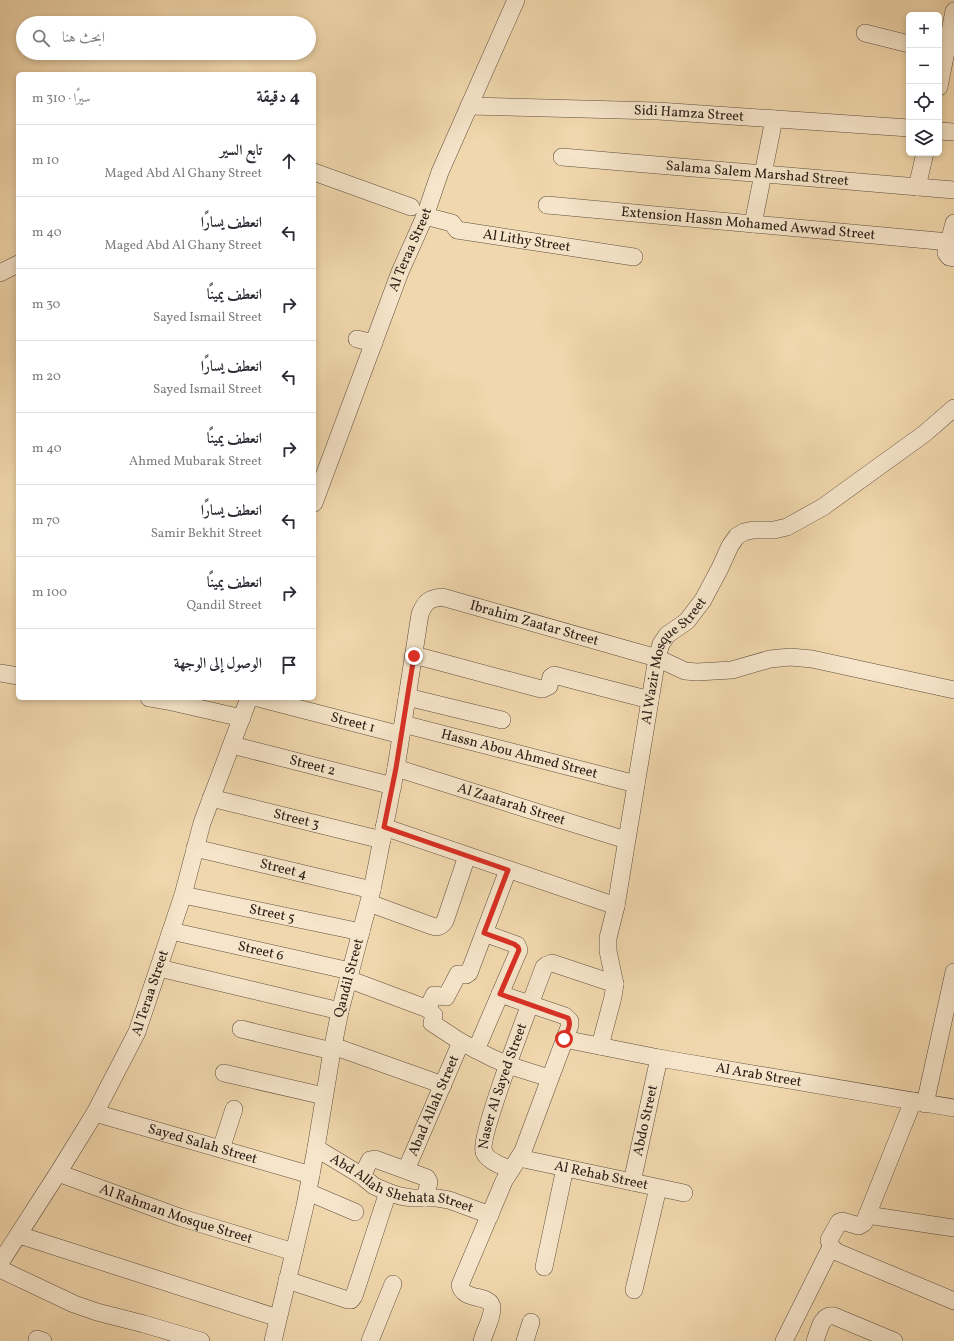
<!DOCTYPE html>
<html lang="ar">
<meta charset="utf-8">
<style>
:root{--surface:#fff;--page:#f7f7f7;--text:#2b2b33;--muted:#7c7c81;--line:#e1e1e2}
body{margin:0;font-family:Vollkorn,Amiri,serif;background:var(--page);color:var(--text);direction:rtl}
.controls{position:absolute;right:12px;top:12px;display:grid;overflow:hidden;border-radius:6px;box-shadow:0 2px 6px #0003}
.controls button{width:36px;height:36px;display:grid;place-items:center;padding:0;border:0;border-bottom:1px solid var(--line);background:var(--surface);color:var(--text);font:20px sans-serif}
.stop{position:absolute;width:12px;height:12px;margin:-9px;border:3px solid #d93025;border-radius:50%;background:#fff}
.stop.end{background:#d93025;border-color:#fff;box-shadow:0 1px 4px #0008}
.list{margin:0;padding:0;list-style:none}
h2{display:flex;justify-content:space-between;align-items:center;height:52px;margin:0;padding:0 16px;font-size:17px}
h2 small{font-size:13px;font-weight:400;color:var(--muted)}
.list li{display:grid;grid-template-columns:26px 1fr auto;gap:12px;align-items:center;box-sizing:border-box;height:72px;padding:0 16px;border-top:1px solid var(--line)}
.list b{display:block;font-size:15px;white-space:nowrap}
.list p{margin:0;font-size:13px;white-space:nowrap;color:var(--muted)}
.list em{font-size:13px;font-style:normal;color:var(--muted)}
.icon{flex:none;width:22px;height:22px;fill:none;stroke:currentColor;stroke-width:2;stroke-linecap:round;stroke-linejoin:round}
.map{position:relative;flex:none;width:954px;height:1341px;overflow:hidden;direction:ltr}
.search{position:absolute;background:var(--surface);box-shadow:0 2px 6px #0003;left:16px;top:16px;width:300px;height:44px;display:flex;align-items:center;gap:10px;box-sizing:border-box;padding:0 14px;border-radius:22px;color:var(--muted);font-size:15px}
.panel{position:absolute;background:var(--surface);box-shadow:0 2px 6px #0003;left:16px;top:72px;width:300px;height:628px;border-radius:6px;direction:rtl}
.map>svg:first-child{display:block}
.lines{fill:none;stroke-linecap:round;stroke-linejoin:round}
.minor-casing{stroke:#5c4e3d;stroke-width:18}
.minor{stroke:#f6e5ca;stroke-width:17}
.route{stroke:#d93025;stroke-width:5}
.labels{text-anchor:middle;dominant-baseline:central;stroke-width:4;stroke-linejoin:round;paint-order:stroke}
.street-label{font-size:14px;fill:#2b2018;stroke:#f6e5ca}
</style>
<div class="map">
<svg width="954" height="1341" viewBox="0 0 954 1341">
<rect width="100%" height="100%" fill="#f1d7ad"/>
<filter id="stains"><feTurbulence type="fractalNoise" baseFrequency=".005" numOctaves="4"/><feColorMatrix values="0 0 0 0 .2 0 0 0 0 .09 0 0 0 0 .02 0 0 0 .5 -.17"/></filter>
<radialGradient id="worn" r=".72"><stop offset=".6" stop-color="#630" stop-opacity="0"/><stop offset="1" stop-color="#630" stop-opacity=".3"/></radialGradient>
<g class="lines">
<!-- minor casing -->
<g class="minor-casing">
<g id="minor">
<path d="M865,33L909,44"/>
<path d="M939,87L954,11"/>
<path id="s1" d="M469,106L658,111L909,128"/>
<path d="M939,131L954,132"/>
<path id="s2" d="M562,157L954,190"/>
<path d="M314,172L411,207"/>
<path d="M917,187L925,153"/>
<path id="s3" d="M547,205L949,242"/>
<path id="s4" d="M425,216L452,223L457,230L634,257"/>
<path d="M954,223L946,253L949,257L954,258"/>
<path d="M753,224L774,119"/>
<path d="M0,273L18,264"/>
<path d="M357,339L374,343"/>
<path id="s5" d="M314,503L400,272L425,216L440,172L516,0"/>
<path d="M414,655L541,689H543L549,686L551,677L554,675L650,700"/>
<path d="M0,673L18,676"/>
<path d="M407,697L502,720"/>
<path d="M149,698L172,702L242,718"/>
<path id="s6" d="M258,698L401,735"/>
<path id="s7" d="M403,724L636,784"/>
<path id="s8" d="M232,745L393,786"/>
<path id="s9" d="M396,768L626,840"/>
<path id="s10" d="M211,798L382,840"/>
<path d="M384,827L616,906"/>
<path id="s11" d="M195,848L372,890"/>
<path d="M508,870L469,973L466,975L462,974H458L446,997L434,995L429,1005L428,1009L434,1015L432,1023L461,1042L492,1058L508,1065L549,1078"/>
<path id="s12" d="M183,895L361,932"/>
<path d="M369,903L432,926C438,928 441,927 445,921L467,856"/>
<path id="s13" d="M171,931L350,971"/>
<path d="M159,968L340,1011"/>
<path d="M348,979L428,1009"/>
<path d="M241,1029L332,1051"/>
<path id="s14" d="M564,1039L659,1058L954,1108"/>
<path d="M333,1046L443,1085"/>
<path id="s15" d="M600,1046L613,997L615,984L608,951V938L616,906L657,658L661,644L667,635L687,621L703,600L720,568L730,546L737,536L744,532L753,530H774L787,527L823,507L924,434L954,408"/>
<path d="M476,1050L519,950L517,945L484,933"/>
<path d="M224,1073L324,1096"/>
<path d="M913,1101L864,1223L859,1226L842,1221L839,1222L829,1240L831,1247L837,1252L954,1301"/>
<path d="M925,1104L954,972"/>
<path id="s16" d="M95,1113L311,1175"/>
<path id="s17" d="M316,1148L362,1176L374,1186L388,1192L400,1196L412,1198H437L449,1200L490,1215"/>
<path d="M221,1149L234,1109"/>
<path id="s18" d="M519,1158L684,1193"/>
<path id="s19" d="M406,1170L461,1042"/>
<path id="s20" d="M511,1170C503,1166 487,1161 484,1152C478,1137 535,992 544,967L547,965L552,963L615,984"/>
<path id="s21" d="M58,1173L182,1218L294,1252"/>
<path d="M362,1176L370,1160L375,1159L427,1178L429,1182L425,1198"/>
<path id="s22" d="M632,1182L659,1058"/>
<path d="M308,1192L355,1212"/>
<path d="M867,1215L954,1228"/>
<path d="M19,1235L278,1318"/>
<path id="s23" d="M0,1263L58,1173L95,1113L137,1032L183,895L202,823L249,698"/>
<path d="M544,1267L565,1168"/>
<path d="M0,1269L74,1304L97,1312L144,1324L201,1341"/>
<path d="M287,1280L348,1300H351L354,1296L388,1192"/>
<path d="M634,1290L658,1188"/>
<path d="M37,1339L43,1341"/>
<path id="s24" d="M273,1341L305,1206L316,1148L332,1051L340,1011L372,890L396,768L420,614C425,602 428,599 442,597L657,658L685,671L697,672L732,670L770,659L790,657L812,659L954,690"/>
<path d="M370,1341L393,1284"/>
<path d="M482,1341C484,1333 493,1316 492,1308C491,1293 463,1302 460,1285L504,1181L523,1151L570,1025V1021L565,1016L500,994"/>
<path d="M525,1341L531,1322"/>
<path d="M784,1341L831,1247"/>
<path d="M815,1341C819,1331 821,1314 834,1316L894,1341"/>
</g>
</g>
<!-- minor -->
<use href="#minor" class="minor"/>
</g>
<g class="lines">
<!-- route -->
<path class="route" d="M414,656L396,768L384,827L508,870L484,933L514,944L518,947L519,950L500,994L568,1018C572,1025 567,1032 564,1039"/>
</g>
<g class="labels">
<!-- street labels -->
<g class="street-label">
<text stroke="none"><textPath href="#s1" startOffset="220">Sidi Hamza Street</textPath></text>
<text stroke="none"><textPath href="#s2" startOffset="196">Salama Salem Marshad Street</textPath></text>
<text stroke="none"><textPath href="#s3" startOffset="202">Extension Hassn Mohamed Awwad Street</textPath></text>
<text stroke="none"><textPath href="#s4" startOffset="107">Al Lithy Street</textPath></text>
<text stroke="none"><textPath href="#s5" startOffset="271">Al Teraa Street</textPath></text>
<text stroke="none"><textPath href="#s24" startOffset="868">Ibrahim Zaatar Street</textPath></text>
<text stroke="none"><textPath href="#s15" startOffset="400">Al Wazir Mosque Street</textPath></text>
<text stroke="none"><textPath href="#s6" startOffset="98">Street 1</textPath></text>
<text stroke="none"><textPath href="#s7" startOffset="120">Hassn Abou Ahmed Street</textPath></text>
<text stroke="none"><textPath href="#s8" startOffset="83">Street 2</textPath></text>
<text stroke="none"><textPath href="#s9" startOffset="121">Al Zaatarah Street</textPath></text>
<text stroke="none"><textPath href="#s10" startOffset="88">Street 3</textPath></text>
<text stroke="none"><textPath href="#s11" startOffset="91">Street 4</textPath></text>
<text stroke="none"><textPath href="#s12" startOffset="91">Street 5</textPath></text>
<text stroke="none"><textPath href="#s13" startOffset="92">Street 6</textPath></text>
<text stroke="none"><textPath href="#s24" startOffset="371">Qandil Street</textPath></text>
<text stroke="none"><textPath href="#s23" startOffset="310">Al Teraa Street</textPath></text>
<text stroke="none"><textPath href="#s14" startOffset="198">Al Arab Street</textPath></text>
<text stroke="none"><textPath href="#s20" startOffset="102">Naser Al Sayed Street</textPath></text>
<text stroke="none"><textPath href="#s19" startOffset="70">Abad Allah Street</textPath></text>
<text stroke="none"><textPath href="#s22" startOffset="63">Abdo Street</textPath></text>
<text stroke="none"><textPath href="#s16" startOffset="112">Sayed Salah Street</textPath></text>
<text stroke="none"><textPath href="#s18" startOffset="84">Al Rehab Street</textPath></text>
<text stroke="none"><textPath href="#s17" startOffset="95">Abd Allah Shehata Street</textPath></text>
<text stroke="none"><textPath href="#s21" startOffset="125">Al Rahman Mosque Street</textPath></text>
</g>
</g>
<rect width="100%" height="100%" filter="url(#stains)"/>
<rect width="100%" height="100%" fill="url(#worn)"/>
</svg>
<div class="controls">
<button>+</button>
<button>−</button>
<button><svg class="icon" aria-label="locate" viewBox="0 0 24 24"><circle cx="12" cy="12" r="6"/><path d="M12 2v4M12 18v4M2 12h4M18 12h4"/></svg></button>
<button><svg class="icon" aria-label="layers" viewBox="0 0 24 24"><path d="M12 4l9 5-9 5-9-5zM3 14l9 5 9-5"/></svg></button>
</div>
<div class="stop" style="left:564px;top:1039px"></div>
<div class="stop end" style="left:414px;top:656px"></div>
<div class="search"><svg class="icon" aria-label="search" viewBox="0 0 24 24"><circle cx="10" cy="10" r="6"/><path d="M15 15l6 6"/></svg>ابحث هنا</div>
<section class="panel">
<h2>4 دقيقة<small>سيرًا · 310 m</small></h2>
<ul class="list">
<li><svg class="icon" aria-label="ahead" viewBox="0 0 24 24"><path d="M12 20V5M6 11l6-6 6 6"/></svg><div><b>تابع السير</b><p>Maged Abd Al Ghany Street</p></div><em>10 m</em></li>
<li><svg class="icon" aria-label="left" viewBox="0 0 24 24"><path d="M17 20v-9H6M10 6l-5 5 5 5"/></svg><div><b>انعطف يسارًا</b><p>Maged Abd Al Ghany Street</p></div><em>40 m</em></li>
<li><svg class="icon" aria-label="right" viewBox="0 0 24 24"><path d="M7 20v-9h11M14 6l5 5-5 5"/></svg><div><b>انعطف يمينًا</b><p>Sayed Ismail Street</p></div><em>30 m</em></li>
<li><svg class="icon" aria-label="left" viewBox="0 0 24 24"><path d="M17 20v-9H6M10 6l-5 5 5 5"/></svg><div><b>انعطف يسارًا</b><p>Sayed Ismail Street</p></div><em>20 m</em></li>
<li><svg class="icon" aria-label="right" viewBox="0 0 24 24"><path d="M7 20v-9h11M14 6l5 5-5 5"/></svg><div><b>انعطف يمينًا</b><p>Ahmed Mubarak Street</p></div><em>40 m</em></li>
<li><svg class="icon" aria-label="left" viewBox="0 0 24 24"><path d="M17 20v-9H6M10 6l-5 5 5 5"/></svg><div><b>انعطف يسارًا</b><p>Samir Bekhit Street</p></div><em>70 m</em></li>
<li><svg class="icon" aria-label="right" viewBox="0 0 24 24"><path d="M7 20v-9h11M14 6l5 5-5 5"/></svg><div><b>انعطف يمينًا</b><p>Qandil Street</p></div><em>100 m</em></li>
<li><svg class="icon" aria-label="arrive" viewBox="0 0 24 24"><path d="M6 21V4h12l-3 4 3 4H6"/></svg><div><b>الوصول إلى الوجهة</b></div></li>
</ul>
</section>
</div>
